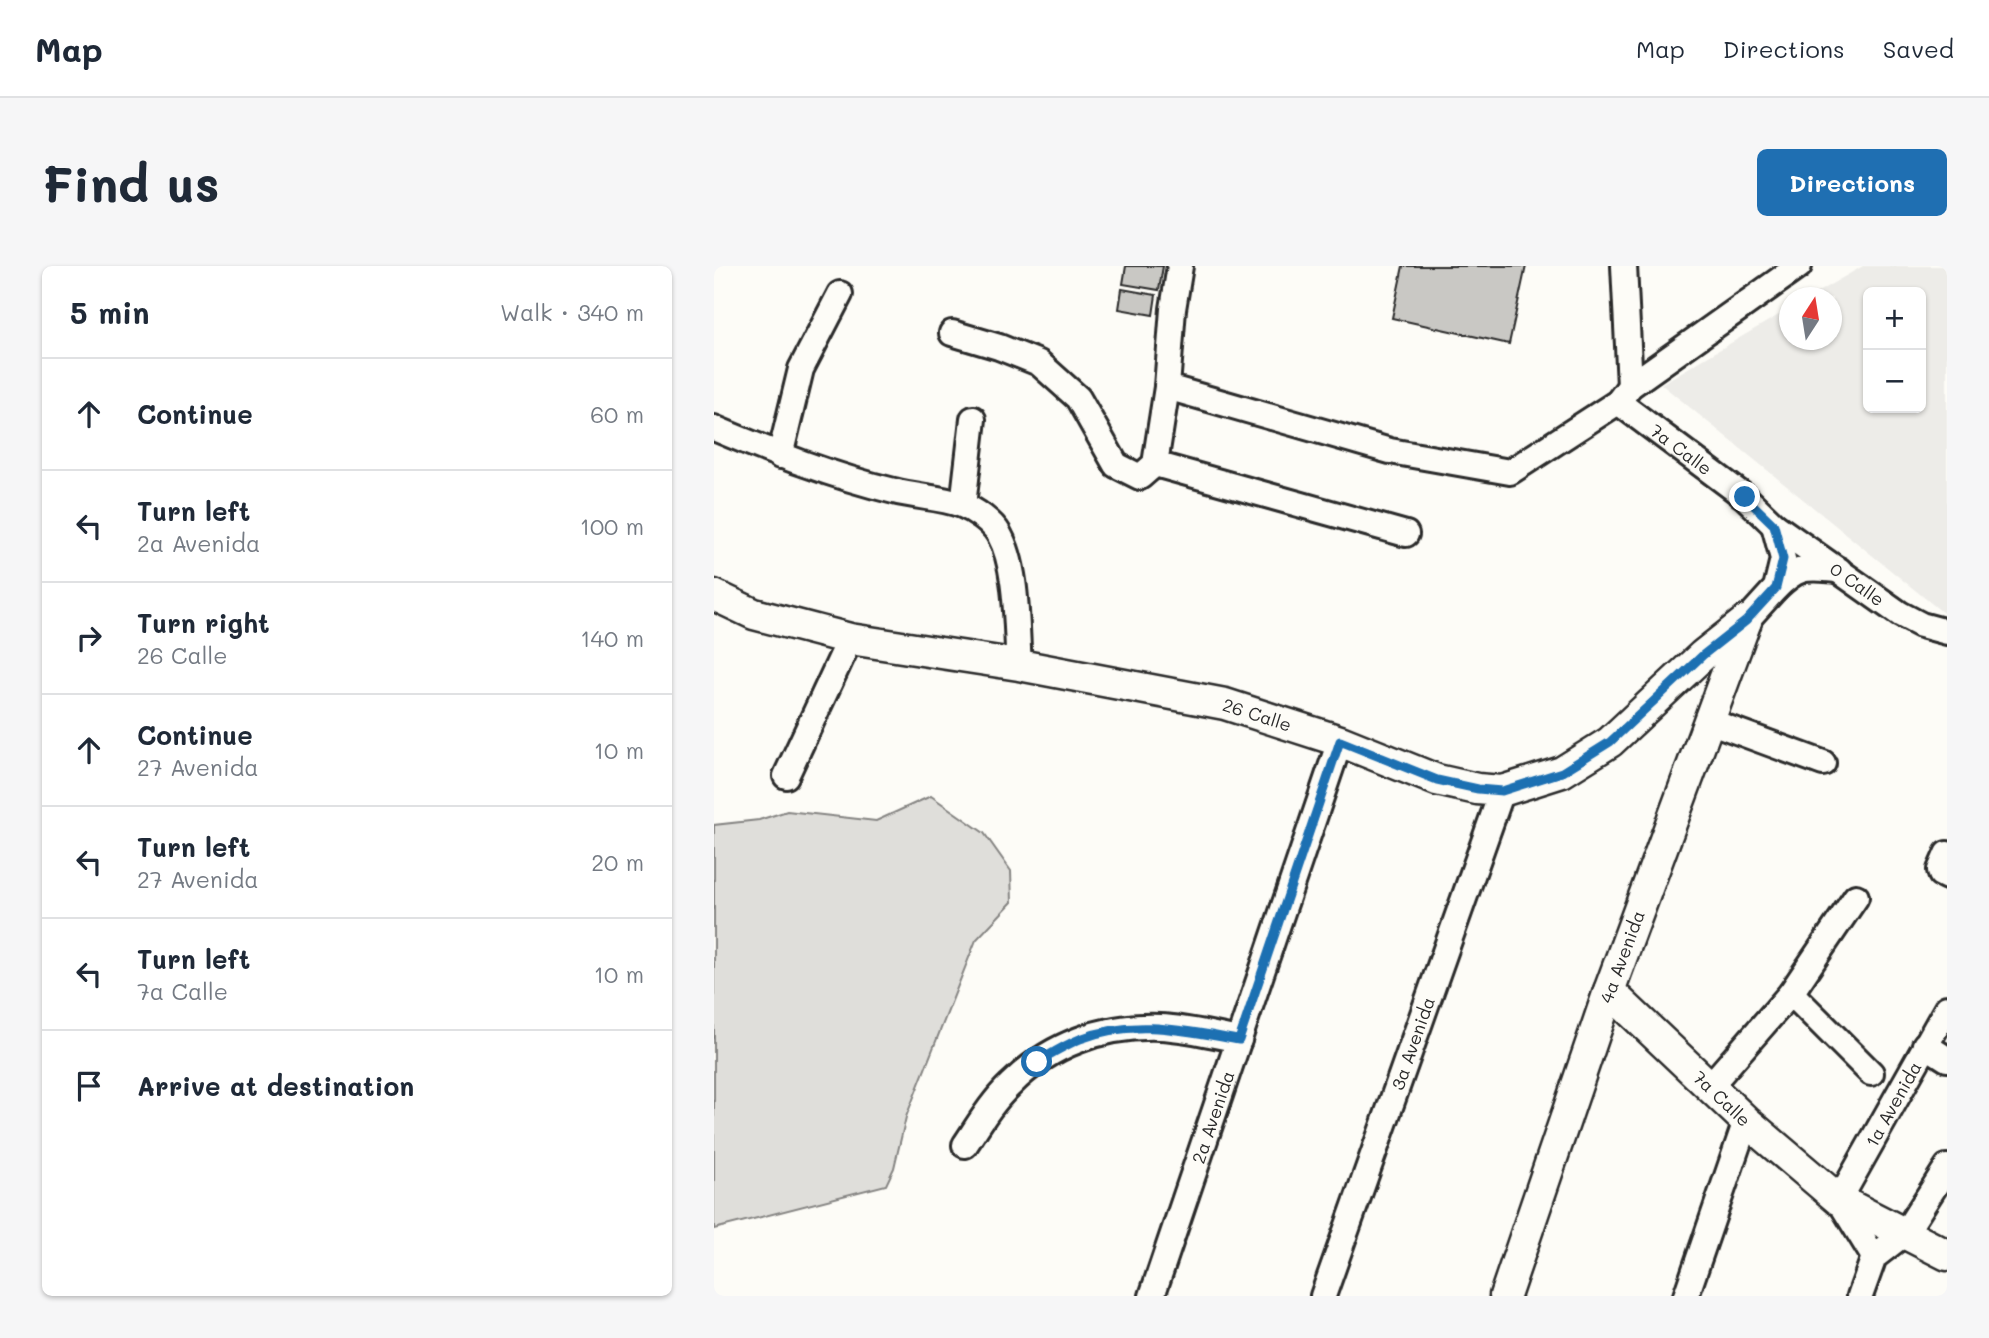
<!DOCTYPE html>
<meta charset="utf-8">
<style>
:root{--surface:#fff;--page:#f6f6f7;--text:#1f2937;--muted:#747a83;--line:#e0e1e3;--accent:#1f6fb2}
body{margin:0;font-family:Mali,sans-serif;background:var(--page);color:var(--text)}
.controls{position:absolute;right:21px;top:21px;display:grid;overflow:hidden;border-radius:10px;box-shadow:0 2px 5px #0004}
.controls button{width:63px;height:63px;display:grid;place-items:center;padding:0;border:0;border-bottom:2px solid var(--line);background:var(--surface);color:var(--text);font:35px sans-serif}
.compass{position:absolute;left:1065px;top:21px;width:63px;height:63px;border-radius:50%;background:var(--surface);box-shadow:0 2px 5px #0004;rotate:12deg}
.stop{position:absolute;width:21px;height:21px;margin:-16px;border:5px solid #1f6fb2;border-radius:50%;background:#fff}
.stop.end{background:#1f6fb2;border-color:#fff;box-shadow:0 2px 7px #0008}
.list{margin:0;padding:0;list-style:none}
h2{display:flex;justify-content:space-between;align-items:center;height:91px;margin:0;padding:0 28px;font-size:30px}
h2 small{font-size:23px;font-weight:400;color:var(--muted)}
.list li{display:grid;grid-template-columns:46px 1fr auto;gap:21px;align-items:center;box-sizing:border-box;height:112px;padding:0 28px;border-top:2px solid var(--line)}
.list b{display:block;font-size:26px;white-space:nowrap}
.list p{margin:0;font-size:23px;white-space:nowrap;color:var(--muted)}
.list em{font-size:23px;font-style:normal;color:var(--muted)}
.icon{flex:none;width:38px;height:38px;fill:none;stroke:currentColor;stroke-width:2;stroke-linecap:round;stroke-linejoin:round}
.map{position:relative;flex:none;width:1233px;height:1030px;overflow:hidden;border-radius:10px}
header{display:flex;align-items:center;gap:42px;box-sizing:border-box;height:98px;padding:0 35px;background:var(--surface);border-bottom:2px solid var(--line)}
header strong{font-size:33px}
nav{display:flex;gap:38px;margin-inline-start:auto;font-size:24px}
.intro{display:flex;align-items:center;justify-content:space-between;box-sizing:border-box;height:168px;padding:0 42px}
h1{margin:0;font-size:49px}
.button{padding:18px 32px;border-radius:10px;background:var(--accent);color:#fff;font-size:24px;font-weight:700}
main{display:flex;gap:42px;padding:0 42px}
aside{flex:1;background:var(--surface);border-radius:10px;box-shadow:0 2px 5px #0004}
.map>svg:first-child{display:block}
.built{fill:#edece8;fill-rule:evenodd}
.green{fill:#dfdeda;stroke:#858482;stroke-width:2}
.building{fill:#c9c8c4;stroke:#2b2b2b;stroke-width:2}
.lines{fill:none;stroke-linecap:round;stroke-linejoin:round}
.minor-casing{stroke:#2b2b2b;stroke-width:30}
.tertiary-casing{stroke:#2b2b2b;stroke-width:35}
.minor{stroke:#fdfcf7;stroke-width:24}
.tertiary{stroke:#fdfcf7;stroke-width:30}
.route{stroke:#1f6fb2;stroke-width:9}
.labels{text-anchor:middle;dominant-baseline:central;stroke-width:7;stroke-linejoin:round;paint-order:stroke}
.street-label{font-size:18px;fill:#2b2b2b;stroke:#fdfcf7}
</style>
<header>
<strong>Map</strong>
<nav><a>Map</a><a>Directions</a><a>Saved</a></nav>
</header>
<div class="intro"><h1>Find us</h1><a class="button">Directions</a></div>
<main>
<aside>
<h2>5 min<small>Walk · 340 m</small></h2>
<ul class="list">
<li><svg class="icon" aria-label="ahead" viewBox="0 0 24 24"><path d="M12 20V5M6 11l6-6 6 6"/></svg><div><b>Continue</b></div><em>60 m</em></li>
<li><svg class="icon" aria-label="left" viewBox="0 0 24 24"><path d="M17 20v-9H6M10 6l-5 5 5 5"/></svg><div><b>Turn left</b><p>2a Avenida</p></div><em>100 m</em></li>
<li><svg class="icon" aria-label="right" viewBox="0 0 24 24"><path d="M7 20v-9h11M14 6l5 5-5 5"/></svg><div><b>Turn right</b><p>26 Calle</p></div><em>140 m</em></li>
<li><svg class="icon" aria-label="ahead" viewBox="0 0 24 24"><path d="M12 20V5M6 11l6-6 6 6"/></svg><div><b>Continue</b><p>27 Avenida</p></div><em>10 m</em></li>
<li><svg class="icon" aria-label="left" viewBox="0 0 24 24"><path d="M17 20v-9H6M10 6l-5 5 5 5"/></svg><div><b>Turn left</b><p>27 Avenida</p></div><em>20 m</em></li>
<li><svg class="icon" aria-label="left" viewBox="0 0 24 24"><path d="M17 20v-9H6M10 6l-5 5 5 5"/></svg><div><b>Turn left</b><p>7a Calle</p></div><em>10 m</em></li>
<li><svg class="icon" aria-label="arrive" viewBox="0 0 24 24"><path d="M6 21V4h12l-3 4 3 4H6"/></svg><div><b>Arrive at destination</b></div></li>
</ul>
</aside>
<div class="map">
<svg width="1233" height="1030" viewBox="0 0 1233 1030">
<rect width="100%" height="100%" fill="#fdfcf7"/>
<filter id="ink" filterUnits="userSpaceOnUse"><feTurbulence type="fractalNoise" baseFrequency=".0143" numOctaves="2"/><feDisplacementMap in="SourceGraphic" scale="14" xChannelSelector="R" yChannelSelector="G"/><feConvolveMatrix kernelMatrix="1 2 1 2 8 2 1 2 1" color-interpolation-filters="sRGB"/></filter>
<g filter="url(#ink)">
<!-- built -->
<path class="built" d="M1149,0H1233V350L947,118L1075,43L1076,74H1118V32L1095,31ZM1154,26H1207V142H1154Z"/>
<!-- green -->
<path class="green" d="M217,530L270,567L297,605L298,636L262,674L192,851L180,902L172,919L0,963V559L45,554L73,545L162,555Z"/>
<!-- building -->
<path class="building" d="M412,0H449L445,24L409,18Z
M689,0H812L795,78L678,52Z
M408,23L442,29L439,49L405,43Z"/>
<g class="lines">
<!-- minor casing -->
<g class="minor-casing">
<g id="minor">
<path d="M910,0L916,120"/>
<path d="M238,67L285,81L325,97L364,132L402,199L426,211L441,198L453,121L459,43L466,0"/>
<path d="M453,121L676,185L796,206L904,136L916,120L1085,0"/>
<path id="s1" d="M904,136L1031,231L1060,259L1186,348L1207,359L1233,366"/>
<path d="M0,162C59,187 118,210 180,225C202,231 227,231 248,239C261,244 278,256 285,268C304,302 302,360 305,399"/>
<path d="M66,190L87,103L126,28"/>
<path d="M441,198L692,268"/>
<path d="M249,239L259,153"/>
<path d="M1062,322C1086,298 1093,302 1125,304"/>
<path d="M1032,355L1062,322L1069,293L1060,259"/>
<path d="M995,455L1109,497"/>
<path d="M72,510L136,373"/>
<path d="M1233,588L1226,604L1227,608L1233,611"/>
<path d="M1077,727L1157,807"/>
<path d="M1211,779L1233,793"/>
<path d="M996,820L1077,727L1142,631"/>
<path d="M251,879C265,858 278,836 296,819C336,778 390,759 446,761C472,762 500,769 525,774"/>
<path id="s2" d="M1160,991L1125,934L1233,742"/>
<path id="s3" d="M438,1030L626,475"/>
<path id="s4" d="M609,1030L788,525"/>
<path d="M972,1030L1032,855"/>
<path d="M1146,1030L1160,991L1191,967L1233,901"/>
</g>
</g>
<!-- tertiary casing -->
<g class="tertiary-casing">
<g id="tertiary">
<path id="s5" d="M0,329L40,348L136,373L305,399L511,438L626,475L723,514L763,523L788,525L848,506L896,476L989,389L1032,355"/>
<path id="s6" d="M895,725L1032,855L1125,934L1233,989"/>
<path id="s7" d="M791,1030L895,725L1032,355"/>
</g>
</g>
<!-- minor -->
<use href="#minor" class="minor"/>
<!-- tertiary -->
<use href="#tertiary" class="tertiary"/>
</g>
</g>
<g class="lines" filter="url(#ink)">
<!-- route -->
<path class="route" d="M323,796C337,788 351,779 366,773C419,752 472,765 525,774L626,475L723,514L764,523L788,525L848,506L896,476L989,389L1032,355L1062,322L1069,293L1060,259L1031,231"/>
</g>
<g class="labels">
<!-- street labels -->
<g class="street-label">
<text stroke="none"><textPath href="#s1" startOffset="79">7a Calle</textPath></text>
<text stroke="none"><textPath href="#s1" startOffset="301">0 Calle</textPath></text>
<text stroke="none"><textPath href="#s5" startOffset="558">26 Calle</textPath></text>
<text stroke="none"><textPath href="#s7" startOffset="359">4a Avenida</textPath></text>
<text stroke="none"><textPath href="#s4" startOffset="268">3a Avenida</textPath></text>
<text stroke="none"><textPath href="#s6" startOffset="156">7a Calle</textPath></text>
<text stroke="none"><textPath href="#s2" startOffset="177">1a Avenida</textPath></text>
<text stroke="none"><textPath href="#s3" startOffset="189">2a Avenida</textPath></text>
</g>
</g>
</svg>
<div class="controls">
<button>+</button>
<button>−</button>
</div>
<svg class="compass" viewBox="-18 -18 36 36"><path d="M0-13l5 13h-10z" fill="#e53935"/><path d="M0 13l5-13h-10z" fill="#747a83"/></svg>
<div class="stop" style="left:323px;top:796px"></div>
<div class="stop end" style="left:1031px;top:231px"></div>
</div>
</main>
